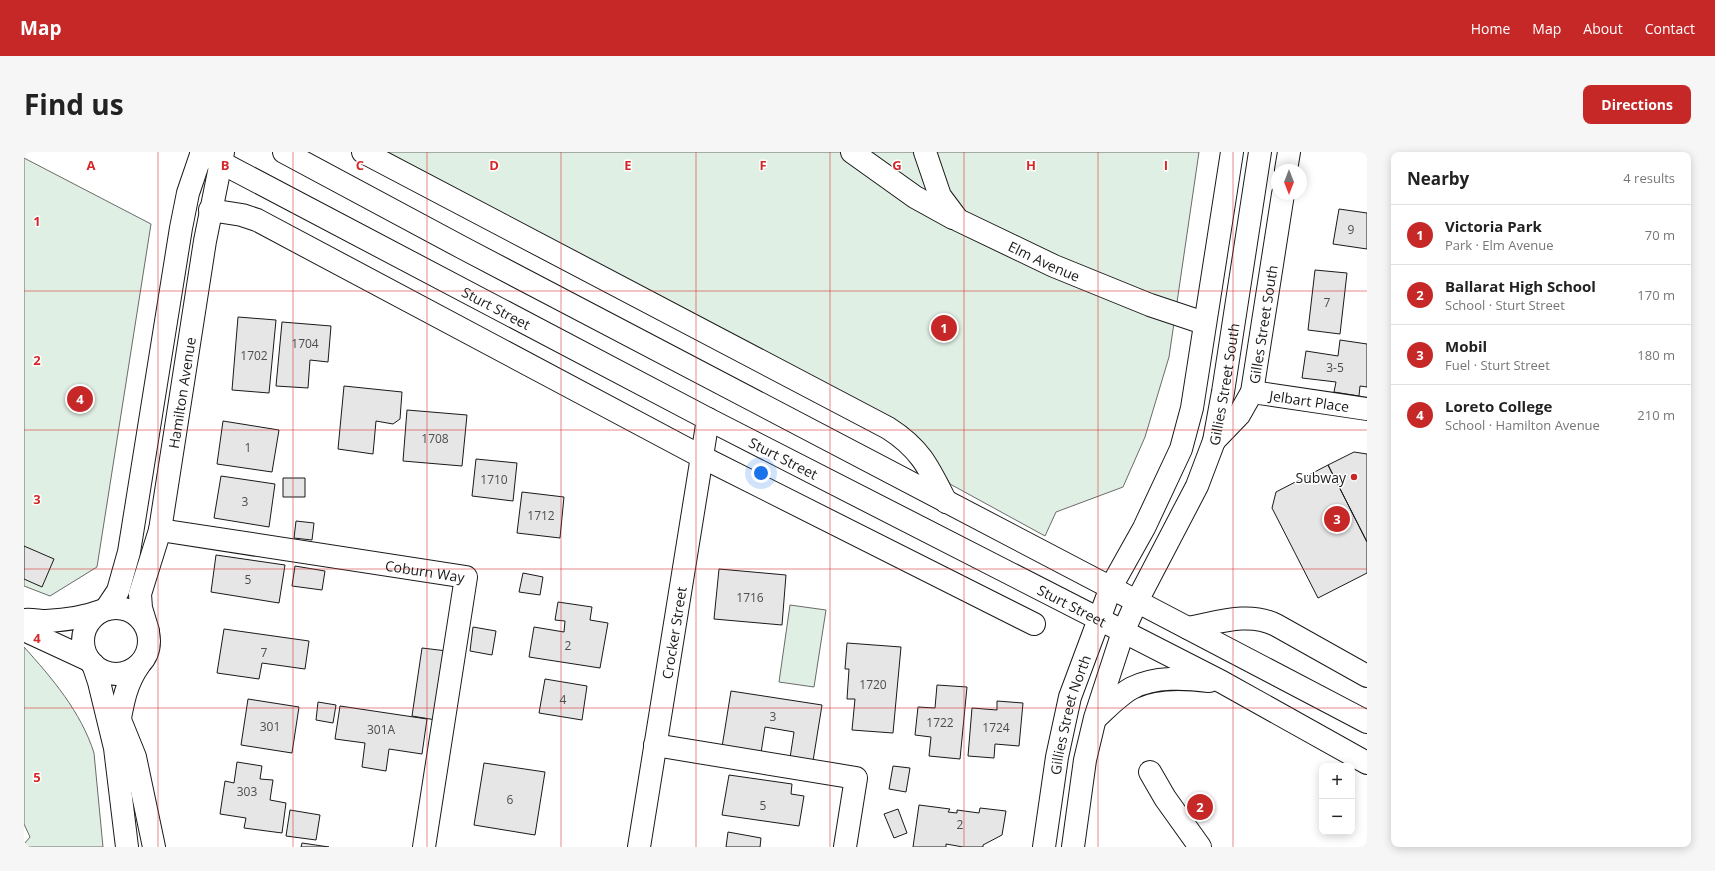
<!DOCTYPE html>
<meta charset="utf-8">
<style>
:root{--surface:#fff;--page:#f6f6f6;--text:#222;--muted:#767676;--line:#e0e0e0;--accent:#c62828}
body{margin:0;font-family:"Open Sans",sans-serif;background:var(--page);color:var(--text)}
.controls{position:absolute;right:12px;bottom:12px;display:grid;overflow:hidden;border-radius:8px;box-shadow:0 2px 10px #0003}
.controls button{width:36px;height:36px;display:grid;place-items:center;padding:0;border:0;border-bottom:1px solid var(--line);background:var(--surface);color:var(--text);font:20px sans-serif}
.compass{position:absolute;left:1247px;top:12px;width:36px;height:36px;border-radius:50%;background:var(--surface);box-shadow:0 2px 10px #0003;rotate:180deg}
.you{position:absolute;left:737px;top:321px;width:14px;height:14px;margin:-10px;border:3px solid #fff;border-radius:50%;background:#1a73e8;box-shadow:0 0 0 6px #1a73e833}
.badge{display:grid;place-items:center;width:26px;height:26px;border-radius:50%;background:var(--accent);color:#fff;font-size:13px;font-weight:700}
.pin{position:absolute;translate:-50% -50%;border:2px solid #fff;box-shadow:0 1px 4px #0006}
.list{margin:0;padding:0;list-style:none}
h2{display:flex;justify-content:space-between;align-items:center;height:52px;margin:0;padding:0 16px;font-size:17px}
h2 small{font-size:13px;font-weight:400;color:var(--muted)}
.list li{display:grid;grid-template-columns:26px 1fr auto;gap:12px;align-items:center;box-sizing:border-box;height:60px;padding:0 16px;border-top:1px solid var(--line)}
.list b{display:block;font-size:15px;white-space:nowrap}
.list p{margin:0;font-size:13px;white-space:nowrap;color:var(--muted)}
.list em{font-size:13px;font-style:normal;color:var(--muted)}
.map{position:relative;flex:none;width:1343px;height:695px;overflow:hidden;border-radius:8px}
header{display:flex;align-items:center;gap:24px;box-sizing:border-box;height:56px;padding:0 20px;background:var(--accent);color:#fff}
header strong{font-size:19px}
nav{display:flex;gap:22px;margin-inline-start:auto;font-size:14px}
.intro{display:flex;align-items:center;justify-content:space-between;box-sizing:border-box;height:96px;padding:0 24px}
h1{margin:0;font-size:28px}
.button{padding:10px 18px;border-radius:8px;background:var(--accent);color:#fff;font-size:14px;font-weight:700}
main{display:flex;gap:24px;padding:0 24px}
aside{flex:1;background:var(--surface);border-radius:8px;box-shadow:0 2px 10px #0003}
.map>svg:first-child{display:block}
.green{fill:#e0efe3;stroke:#6a6a6a}
.building{fill:#e6e6e6;stroke:#1a1a1a}
.lines{fill:none;stroke-linecap:round;stroke-linejoin:round}
.minor-casing{stroke:#1a1a1a;stroke-width:24}
.major-casing{stroke:#1a1a1a;stroke-width:24}
.minor{stroke:#fff;stroke-width:22}
.major{stroke:#fff;stroke-width:22}
.grid{fill:none;stroke:#d62828;stroke-width:1;stroke-opacity:0.55}
.poi-dot{fill:#c62828;stroke:#fff;stroke-width:1.5}
.labels{text-anchor:middle;dominant-baseline:central;stroke-width:3;stroke-linejoin:round;paint-order:stroke}
.number-label{font-size:12px;fill:#4d4d4d}
.street-label{font-size:14px;fill:#1a1a1a;stroke:#fff}
.poi-label{font-size:14px;fill:#1a1a1a;stroke:#fff;text-anchor:end}
.grid-label{font-size:13px;text-anchor:middle;font-weight:bold;fill:#d62828;stroke:#fff;stroke-width:3;stroke-linejoin:round;paint-order:stroke}
</style>
<header>
<strong>Map</strong>
<nav><a>Home</a><a>Map</a><a>About</a><a>Contact</a></nav>
</header>
<div class="intro"><h1>Find us</h1><a class="button">Directions</a></div>
<main>
<div class="map">
<svg width="1343" height="695" viewBox="0 0 1343 695">
<rect width="100%" height="100%" fill="#fff"/>
<!-- green -->
<path class="green" d="M353,0H1175L1145,205L1121,285L1099,335L1032,360L1021,384L926,332L907,300L897,288L882,276Z
M0,6L127,72L73,415L26,444L0,434Z
M766,453L802,458L790,535L755,530Z
M0,495C28,526 57,560 70,601L79,695H0V692L6,685L0,672Z"/>
<!-- building -->
<path class="building" d="M1315,57L1343,61V97L1309,92Z
M1291,118L1323,121L1316,182L1284,178Z
M214,165L252,168L245,241L208,238Z
M258,170L307,174L304,210L286,208L284,236L252,234Z
M1316,188L1343,192V235L1336,234L1335,244L1310,240L1312,230L1278,226L1282,199L1314,204Z
M320,234L378,240L376,267L369,272L352,269L349,302L314,297Z
M383,258L443,263L438,314L379,309Z
M199,269L255,278L248,320L193,312Z
M1330,300L1343,302V390L1304,313Z
M452,307L493,311L489,349L448,344Z
M1304,313L1343,390V421L1294,446L1248,356L1252,340Z
M197,324L251,332L245,375L190,366Z
M259,326H281V345H259Z
M498,340L540,345L536,386L493,381Z
M272,369L290,371L288,388L270,386Z
M0,394L30,407L18,435L0,427Z
M192,403L261,413L255,451L187,440Z
M271,414L301,419L298,438L268,434Z
M695,417L762,423L758,473L690,467Z
M499,421L519,425L516,443L495,440Z
M534,450L568,455L566,468L584,471L576,516L505,505L510,475L540,480L541,469L531,468Z
M449,475L472,479L468,503L446,499Z
M200,477L285,489L281,517L238,511L235,527L193,521Z
M823,491L877,495L869,581L828,578L831,547H823L825,517H821Z
M398,496L423,499L412,568L388,564Z
M521,527L563,534L558,568L515,561Z
M913,533L943,535L936,607L905,604L907,585L891,583L894,555L911,556Z
M707,539L798,553L789,609L766,606L770,580L741,575L737,601L698,595Z
M224,547L275,555L268,601L217,593Z
M973,549L999,551L995,594L971,592L970,606L944,604L948,556L973,558Z
M294,550L312,553L309,571L292,568Z
M316,554L403,567L398,602L365,597L362,619L338,615L341,591L311,587Z
M213,610L238,614L236,627L249,628L246,648L262,651L258,681L220,676L222,666L196,662L201,629L210,631Z
M460,611L521,620L511,683L450,673Z
M869,614L886,616L882,640L865,637Z
M705,623L768,632L767,642L780,644L775,674L698,663Z
M895,653L926,657L924,660L933,661V658L955,661L956,656L982,659L978,683L959,693V695H939L922,692V695H889Z
M874,657L883,681L870,686L860,662Z
M266,658L296,663L292,688L262,684Z
M704,680L737,686L736,695H702Z
M278,691L305,695H277Z"/>
<g class="lines">
<!-- minor casing -->
<g class="minor-casing">
<g id="minor">
<path d="M339,0L864,276C897,297 905,316 922,350"/>
<path d="M828,0L891,45L929,66"/>
<path id="s1" d="M901,0L916,44L934,68L1030,114L1126,153L1180,171"/>
<path d="M1262,18L1265,0"/>
<path d="M186,58L218,63L233,68L678,305L1010,472"/>
<path id="s2" d="M1228,240L1343,257"/>
<path id="s3" d="M1190,289L1215,263L1228,240L1259,42"/>
<path id="s4" d="M136,378L442,425L400,695"/>
<circle cx="92" cy="489" r="33"/>
<path d="M82,457L94,439L105,400L157,76L164,41L178,0"/>
<path d="M0,468C7,467 15,469 22,469C41,468 59,466 77,459"/>
<path d="M1164,476C1193,471 1224,459 1252,473L1343,524"/>
<path d="M0,478L65,508"/>
<path id="s5" d="M124,479L117,456L116,442L136,378L181,89L199,0"/>
<path d="M69,512L75,530L91,596L103,695"/>
<path d="M96,568L111,605L130,695"/>
<path d="M93,582C98,557 100,534 115,513"/>
<path d="M631,593L832,626L821,695"/>
<path d="M1126,620L1141,646L1176,695"/>
<path id="s6" d="M615,695L684,267"/>
</g>
</g>
<!-- major casing -->
<g class="major-casing">
<g id="major">
<path id="s7" d="M177,0L684,267L1198,530L1343,611"/>
<path d="M260,0L439,96L1343,570"/>
<path d="M1072,566C1083,556 1095,543 1108,536C1131,524 1161,526 1185,529"/>
<path id="s8" d="M1020,695L1033,605L1046,545L1087,435L1120,376L1157,297L1168,256L1208,0"/>
<path id="s9" d="M1049,695L1061,608L1071,566L1099,480L1113,449L1173,334L1190,289L1199,240L1236,0"/>
</g>
</g>
<!-- minor -->
<use href="#minor" class="minor"/>
<!-- major -->
<use href="#major" class="major"/>
</g>
<!-- grid -->
<path class="grid" d="M134,0V695M269,0V695M403,0V695M537,0V695M672,0V695M806,0V695M940,0V695M1074,0V695M1209,0V695M0,139H1343M0,278H1343M0,417H1343M0,556H1343"/>
<!-- markers -->
<circle class="poi-dot" cx="1330" cy="325" r="4"/>
<g class="labels">
<!-- number labels -->
<g class="number-label">
<text x="1327" y="77">9</text>
<text x="1303" y="150">7</text>
<text x="281" y="191">1704</text>
<text x="230" y="203">1702</text>
<text x="1311" y="215">3-5</text>
<text x="411" y="286">1708</text>
<text x="224" y="295">1</text>
<text x="470" y="327">1710</text>
<text x="221" y="349">3</text>
<text x="517" y="363">1712</text>
<text x="224" y="427">5</text>
<text x="726" y="445">1716</text>
<text x="544" y="493">2</text>
<text x="240" y="500">7</text>
<text x="849" y="532">1720</text>
<text x="539" y="547">4</text>
<text x="749" y="564">3</text>
<text x="916" y="570">1722</text>
<text x="246" y="574">301</text>
<text x="972" y="575">1724</text>
<text x="357" y="577">301A</text>
<text x="223" y="639">303</text>
<text x="486" y="647">6</text>
<text x="739" y="653">5</text>
<text x="936" y="672">2</text>
</g>
<!-- street labels -->
<g class="street-label">
<text stroke="none"><textPath href="#s1" startOffset="172">Elm Avenue</textPath></text>
<text stroke="none"><textPath href="#s7" startOffset="334">Sturt Street</textPath></text>
<text stroke="none"><textPath href="#s3" startOffset="131">Gilles Street South</textPath></text>
<text stroke="none"><textPath href="#s9" startOffset="491">Gillies Street South</textPath></text>
<text stroke="none"><textPath href="#s5" startOffset="244">Hamilton Avenue</textPath></text>
<text stroke="none"><textPath href="#s2" startOffset="58">Jelbart Place</textPath></text>
<text stroke="none"><textPath href="#s7" startOffset="658">Sturt Street</textPath></text>
<text stroke="none"><textPath href="#s4" startOffset="268">Coburn Way</textPath></text>
<text stroke="none"><textPath href="#s7" startOffset="982">Sturt Street</textPath></text>
<text stroke="none"><textPath href="#s6" startOffset="217">Crocker Street</textPath></text>
<text stroke="none"><textPath href="#s8" startOffset="135">Gillies Street North</textPath></text>
</g>
<!-- poi labels -->
<g class="poi-label">
<text x="1322" y="325">Subway</text>
</g>
</g>
<g class="grid-label">
<text x="67" y="18">A</text>
<text x="201" y="18">B</text>
<text x="336" y="18">C</text>
<text x="470" y="18">D</text>
<text x="604" y="18">E</text>
<text x="739" y="18">F</text>
<text x="873" y="18">G</text>
<text x="1007" y="18">H</text>
<text x="1142" y="18">I</text>
<text x="13" y="74">1</text>
<text x="13" y="213">2</text>
<text x="13" y="352">3</text>
<text x="13" y="491">4</text>
<text x="13" y="630">5</text>
</g>
</svg>
<div class="controls">
<button>+</button>
<button>−</button>
</div>
<svg class="compass" viewBox="-18 -18 36 36"><path d="M0-13l5 13h-10z" fill="#e53935"/><path d="M0 13l5-13h-10z" fill="#767676"/></svg>
<div class="you"></div>
<div class="pin badge" style="left:920px;top:176px">1</div>
<div class="pin badge" style="left:1176px;top:655px">2</div>
<div class="pin badge" style="left:1313px;top:367px">3</div>
<div class="pin badge" style="left:56px;top:247px">4</div>
</div>
<aside>
<h2>Nearby<small>4 results</small></h2>
<ul class="list">
<li><span class="badge">1</span><div><b>Victoria Park</b><p>Park · Elm Avenue</p></div><em>70 m</em></li>
<li><span class="badge">2</span><div><b>Ballarat High School</b><p>School · Sturt Street</p></div><em>170 m</em></li>
<li><span class="badge">3</span><div><b>Mobil</b><p>Fuel · Sturt Street</p></div><em>180 m</em></li>
<li><span class="badge">4</span><div><b>Loreto College</b><p>School · Hamilton Avenue</p></div><em>210 m</em></li>
</ul>
</aside>
</main>
